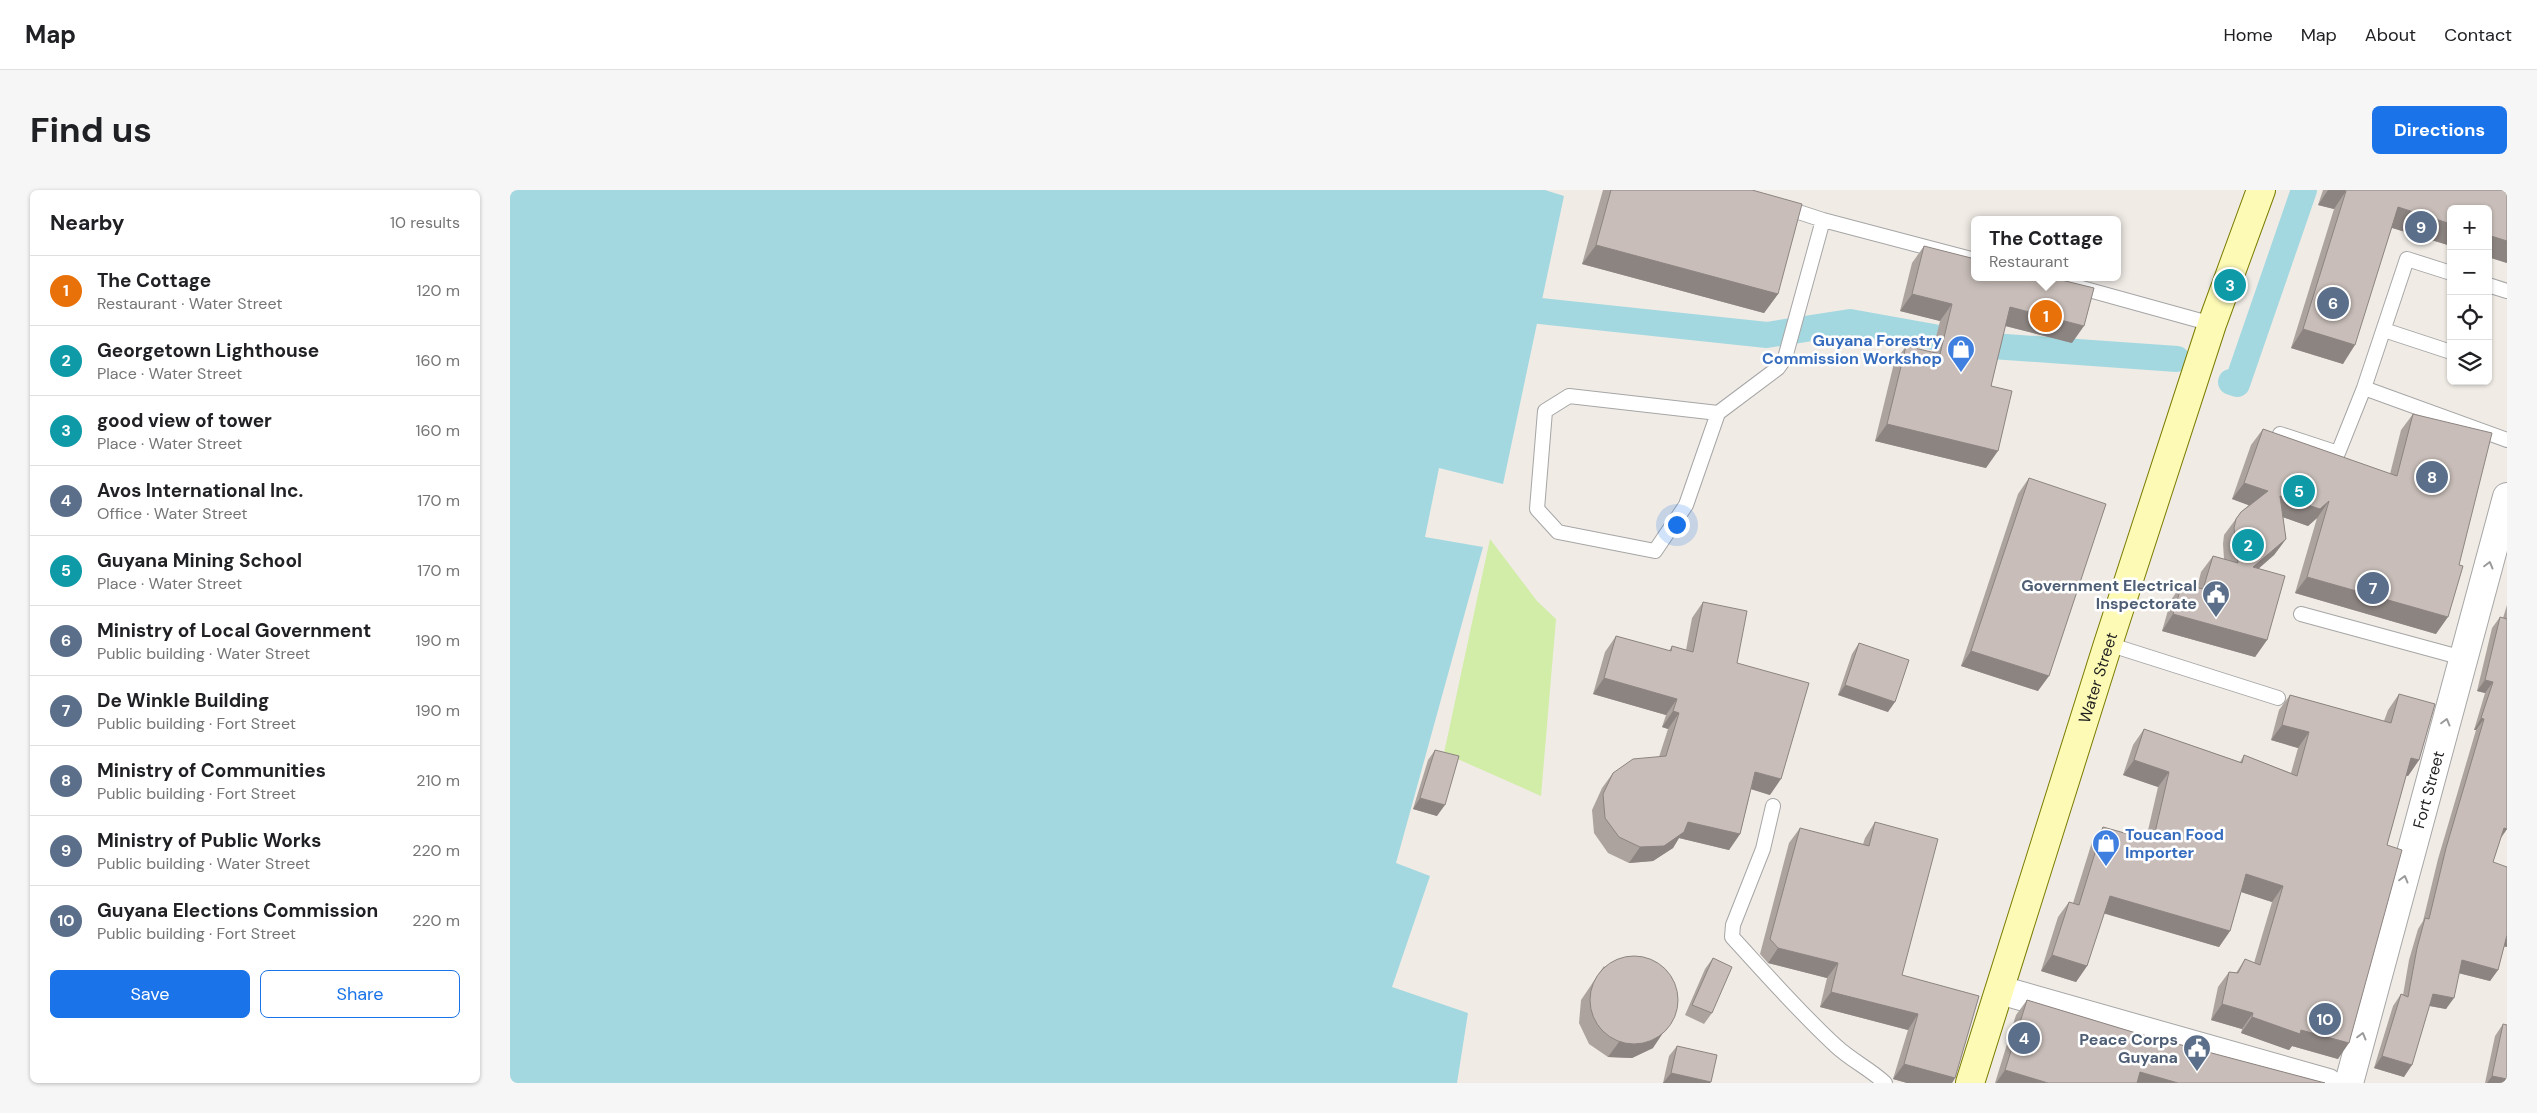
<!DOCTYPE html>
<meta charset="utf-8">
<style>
:root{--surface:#fff;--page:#f6f6f6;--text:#202124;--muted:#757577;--line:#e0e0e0;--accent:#1a73e8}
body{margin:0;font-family:"DM Sans",sans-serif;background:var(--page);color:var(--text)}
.controls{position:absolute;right:15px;top:15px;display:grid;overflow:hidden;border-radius:8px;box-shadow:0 1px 4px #0004}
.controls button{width:45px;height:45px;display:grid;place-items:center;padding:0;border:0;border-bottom:1px solid var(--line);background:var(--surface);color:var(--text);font:25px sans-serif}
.you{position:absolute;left:1166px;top:334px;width:18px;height:18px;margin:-12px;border:4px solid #fff;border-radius:50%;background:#1a73e8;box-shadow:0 0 0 8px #1a73e833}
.badge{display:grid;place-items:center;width:32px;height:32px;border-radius:50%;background:var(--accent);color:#fff;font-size:16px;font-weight:700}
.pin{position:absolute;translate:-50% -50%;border:2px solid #fff;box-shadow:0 1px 5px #0006}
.popup{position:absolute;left:1461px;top:26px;width:150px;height:65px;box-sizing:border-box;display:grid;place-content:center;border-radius:8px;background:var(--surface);filter:drop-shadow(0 1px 4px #0005);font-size:16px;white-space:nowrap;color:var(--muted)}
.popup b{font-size:19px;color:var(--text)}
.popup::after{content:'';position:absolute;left:50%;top:100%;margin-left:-10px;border:10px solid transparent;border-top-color:var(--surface)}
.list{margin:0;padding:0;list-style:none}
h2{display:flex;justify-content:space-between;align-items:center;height:65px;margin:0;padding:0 20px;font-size:21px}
h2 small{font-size:16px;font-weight:400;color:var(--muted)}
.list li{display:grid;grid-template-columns:32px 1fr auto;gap:15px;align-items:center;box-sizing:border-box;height:70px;padding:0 20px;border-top:1px solid var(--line)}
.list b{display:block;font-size:19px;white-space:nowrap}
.list p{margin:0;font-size:16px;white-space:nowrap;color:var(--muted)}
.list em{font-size:16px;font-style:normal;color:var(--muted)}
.actions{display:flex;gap:10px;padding:15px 20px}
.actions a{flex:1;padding:11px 0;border:1px solid var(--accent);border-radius:8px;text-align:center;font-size:18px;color:var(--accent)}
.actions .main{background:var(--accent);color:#fff}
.icon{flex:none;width:28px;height:28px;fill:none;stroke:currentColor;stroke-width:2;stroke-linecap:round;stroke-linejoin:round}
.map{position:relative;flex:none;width:1997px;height:893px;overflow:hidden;border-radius:8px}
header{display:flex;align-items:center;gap:30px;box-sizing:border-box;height:70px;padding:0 25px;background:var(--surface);border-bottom:1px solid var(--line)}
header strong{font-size:24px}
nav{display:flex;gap:28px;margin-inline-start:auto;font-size:18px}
.intro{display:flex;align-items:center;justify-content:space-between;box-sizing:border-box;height:120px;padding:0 30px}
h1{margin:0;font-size:35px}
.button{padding:12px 22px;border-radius:8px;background:var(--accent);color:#fff;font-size:18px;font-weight:700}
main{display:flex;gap:30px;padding:0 30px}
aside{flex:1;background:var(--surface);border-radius:8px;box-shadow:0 1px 4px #0004}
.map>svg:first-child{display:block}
.grass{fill:#d1eda8}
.water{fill:#a3d8e0}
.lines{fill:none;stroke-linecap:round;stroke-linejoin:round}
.canal{stroke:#a3d8e0;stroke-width:26}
.lane-casing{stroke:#a6a6a6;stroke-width:16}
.street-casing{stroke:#a6a6a6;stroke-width:30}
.secondary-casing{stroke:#7a7c00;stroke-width:30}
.lane{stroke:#fff;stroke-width:14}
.street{stroke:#fff;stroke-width:28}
.secondary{stroke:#fdfab6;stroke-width:28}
.wall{fill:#aca39e}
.shaded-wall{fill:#8c8481}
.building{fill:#c8bdb8;stroke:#8c8481}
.oneway{stroke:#9a9a9a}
.labels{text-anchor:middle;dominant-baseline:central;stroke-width:5;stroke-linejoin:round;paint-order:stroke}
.shop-label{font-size:16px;font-weight:bold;fill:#366cbe;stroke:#fff;text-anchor:end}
.service-label{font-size:16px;font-weight:bold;fill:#4e5e75;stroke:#fff;text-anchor:end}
.street-label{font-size:16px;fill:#1f1f1f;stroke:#fff}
</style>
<header>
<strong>Map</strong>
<nav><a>Home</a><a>Map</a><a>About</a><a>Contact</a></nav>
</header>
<div class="intro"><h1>Find us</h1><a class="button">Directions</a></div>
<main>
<aside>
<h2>Nearby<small>10 results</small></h2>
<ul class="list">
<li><span class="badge" style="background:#e8710a">1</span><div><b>The Cottage</b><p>Restaurant · Water Street</p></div><em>120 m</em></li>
<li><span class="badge" style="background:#0f9aa8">2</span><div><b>Georgetown Lighthouse</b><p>Place · Water Street</p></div><em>160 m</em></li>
<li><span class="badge" style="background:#0f9aa8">3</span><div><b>good view of tower</b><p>Place · Water Street</p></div><em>160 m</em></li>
<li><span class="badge" style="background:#5c6f8a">4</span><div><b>Avos International Inc.</b><p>Office · Water Street</p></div><em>170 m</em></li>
<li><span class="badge" style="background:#0f9aa8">5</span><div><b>Guyana Mining School</b><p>Place · Water Street</p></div><em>170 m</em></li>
<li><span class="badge" style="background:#5c6f8a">6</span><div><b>Ministry of Local Government</b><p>Public building · Water Street</p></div><em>190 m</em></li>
<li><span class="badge" style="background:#5c6f8a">7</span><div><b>De Winkle Building</b><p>Public building · Fort Street</p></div><em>190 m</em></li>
<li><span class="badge" style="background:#5c6f8a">8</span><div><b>Ministry of Communities</b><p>Public building · Fort Street</p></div><em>210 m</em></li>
<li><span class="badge" style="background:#5c6f8a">9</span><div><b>Ministry of Public Works</b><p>Public building · Water Street</p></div><em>220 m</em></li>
<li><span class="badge" style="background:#5c6f8a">10</span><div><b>Guyana Elections Commission</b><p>Public building · Fort Street</p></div><em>220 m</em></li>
</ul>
<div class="actions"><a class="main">Save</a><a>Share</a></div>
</aside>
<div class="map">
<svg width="1997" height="893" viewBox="0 0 1997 893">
<rect width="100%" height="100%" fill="#f0ebe5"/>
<!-- grass -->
<path class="grass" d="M980,349L1027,411L1046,429L1031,606L934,563Z"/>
<!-- water -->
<path class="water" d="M0,0H1035L1054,6L993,294L929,278L915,347L973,357L886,673L920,686L882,797L958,823L947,893H0Z"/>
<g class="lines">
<!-- canal -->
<path class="canal" d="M1030,121L1257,145L1340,132L1468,155L1667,169
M1721,192L1727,194L1794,0"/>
<!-- lane casing -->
<g class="lane-casing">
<path id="lane" d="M1273,17L1313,30L1465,70
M1941,83L1897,69L1854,198L1997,250
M1532,87L1702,134
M1978,95L1997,101
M1874,140L1941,162
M1208,223L1176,315L1145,361L1048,342L1027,319L1035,221L1059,206L1208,223L1268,178L1275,168L1313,30
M1770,244L1828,263L1854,198
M1791,424L1953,468
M1598,454L1768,508
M1263,616L1253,659L1223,735L1222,747C1256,784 1289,822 1326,856C1341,870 1360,879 1375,893"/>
</g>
<!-- street casing -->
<g class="street-casing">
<g id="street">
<path d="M1490,800L1818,893"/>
<path id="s1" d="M1839,893L1997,307"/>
</g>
</g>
<!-- secondary casing -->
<g class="secondary-casing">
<g id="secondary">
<path id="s2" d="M1460,893L1598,454L1702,134L1751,0"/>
</g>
</g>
<!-- lane -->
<use href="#lane" class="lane"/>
<!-- street -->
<use href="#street" class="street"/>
<!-- secondary -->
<use href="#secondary" class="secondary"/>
</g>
<!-- wall -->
<path class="wall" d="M1093,0H1242L1268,104L1254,123L1072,74Z
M1813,0H1997V73L1978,67V19H1941V56L1882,38L1833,174L1781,158L1824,19L1808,15Z
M1414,56L1562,153L1495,136L1481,196L1476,278L1365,251L1384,173L1396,156L1422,163L1430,131L1390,121L1402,73Z
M1903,224L1926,444L1785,403L1807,328L1798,336L1773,327L1776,349L1764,365L1748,379L1757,450L1745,467L1652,441L1661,410L1672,394L1687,398L1691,382L1703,366L1714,369L1713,354L1714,345L1731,322L1739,315L1722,309L1741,255L1753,239L1880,284L1891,240Z
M1519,288L1528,501L1451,476L1508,304Z
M1193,412L1227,473L1260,605L1241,599L1230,644L1219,660L1169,648L1163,658L1143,671L1119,673L1098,663L1084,643L1082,620L1092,598L1103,583L1149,567L1158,539L1152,537L1156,525L1083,504L1095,462L1106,446L1159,461L1162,456L1176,460L1182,428Z
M1997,415V639L1991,648L1983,672L1994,757L1988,780L1980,791L1949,783L1936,819L1919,816L1894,887L1864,878L1883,816L1891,804L1893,805L1899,770L1908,739L1913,731L1928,669L1966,540H1964L1975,503L1967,501L1982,438L1990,427L1993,428Z
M1349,453L1378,522L1328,505L1342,464Z
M1889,504L1909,570L1898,586H1896L1877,655L1828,869L1782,856L1779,860L1731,843L1732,839L1701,830L1708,797L1719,782L1726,783L1735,769L1744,773L1762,712L1731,702L1720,741L1709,757L1594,723L1577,776L1566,792L1531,781L1548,727L1559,712L1563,713L1582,652L1593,637L1636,649L1648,597L1613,585L1623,555L1634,539L1730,572L1734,565L1781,583L1788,558L1761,550L1769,520L1780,505L1874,531L1878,520Z
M925,560L927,626L903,619L918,570Z
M1365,632L1392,785L1445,888L1442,893H1397L1383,889L1398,840L1310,817L1317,788L1258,773L1250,764L1279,653L1290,638L1353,654L1355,648Z
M1203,768L1202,823L1194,834L1175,825L1195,779Z
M1094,776L1143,858L1122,868L1098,867L1079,854L1069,833L1071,810Z
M1517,810L1626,843L1815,893H1485L1506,825Z
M1993,834L1997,893H1975L1985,846Z
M1167,856L1200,893H1153L1159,866Z"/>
<!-- shaded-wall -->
<path class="shaded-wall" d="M1818,0H1833L1836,1L1824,19L1808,15Z
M1888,17L1941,34V56L1876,36Z
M1978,45L1997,51V73L1978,67Z
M1086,55L1268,104L1254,123L1072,74Z
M1402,104L1442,114L1430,131L1390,121Z
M1500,117L1574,136L1562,153L1488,134Z
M1793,139L1845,155L1833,174L1781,158Z
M1377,234L1488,261L1476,278L1365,251Z
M1734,293L1758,301L1746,318L1722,309Z
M1770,306L1819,311L1807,328L1798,336L1758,322Z
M1776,349L1764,365L1731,394L1743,377Z
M1797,387L1938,427L1926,444L1785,403Z
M1663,424L1757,450L1745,467L1652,441Z
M1461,461L1539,486L1528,501L1451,476Z
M1094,488L1167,509L1156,525L1083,504Z
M1975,490L1983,492L1975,503L1967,501Z
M1335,495L1385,512L1378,522L1328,505Z
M1163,521L1169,523L1158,539L1152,537Z
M1971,528L1974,529L1966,540H1964Z
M1772,535L1799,542L1788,558L1761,550Z
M1901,568L1909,570L1898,586L1890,584Z
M1624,570L1659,582L1648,597L1613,585Z
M1245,582L1271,589L1260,605L1234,597Z
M910,608L935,615L927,626L903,619Z
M1178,632L1230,644L1219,660L1169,648L1163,658L1143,671L1119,673L1130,657Z
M1994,638L1997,639L1989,650Z
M1736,684L1773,696L1762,712L1725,700Z
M1600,706L1720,741L1709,757L1589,722Z
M1997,745V757L1989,756Z
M1268,758L1328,773L1317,788L1258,773Z
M1542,765L1577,776L1566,792L1531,781Z
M1952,770L1988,780L1980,791L1944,782Z
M1321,802L1408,824L1398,840L1310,817Z
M1923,804L1944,808L1936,819L1915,815Z
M1712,814L1743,823L1732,839L1701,830Z
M1742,827L1791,840L1839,853L1828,869L1782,856L1779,860L1731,843Z
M1153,843L1143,858L1122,868L1098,867L1109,852Z
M1872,866L1902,875L1894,887L1864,878Z
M1394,874L1445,888L1442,893H1397L1383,889Z
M1495,880L1538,893H1486Z
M1630,882L1668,893H1622Z
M1161,883L1201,892L1200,893H1153Z
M1982,886L1997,889V893H1977Z"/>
<!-- building -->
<path class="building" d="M1101,0H1242L1292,14L1268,104L1086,55Z
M1833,0H1997V51L1978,45V19H1941V34L1888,17L1845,155L1793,139L1836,1Z
M1414,56L1465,69V87H1539L1584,98L1574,136L1500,117L1481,196L1502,201L1488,261L1377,234L1396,156L1430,164L1442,114L1402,104Z
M1903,224L1982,243L1949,375L1953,376L1938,427L1797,387L1819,311L1810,319L1770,306L1776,349L1743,377L1775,386L1757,450L1663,424L1672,394L1693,399L1703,366L1728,373L1724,338L1726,329L1731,322L1758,301L1734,293L1753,239L1887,286Z
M1519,288L1596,314L1539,486L1461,461Z
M1193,412L1237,421L1227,473L1299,493L1271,589L1245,582L1230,644L1178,632L1174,642L1154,656L1130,657L1109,647L1095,628L1093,604L1103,583L1123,569L1156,566L1169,523L1163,521L1167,509L1094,488L1106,446L1161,461L1162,456L1183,462Z
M1990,427L1997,429V639L1994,638L1983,672L1997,677V745L1988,780L1952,770L1944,808L1923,804L1902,875L1872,866L1891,804L1898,807L1907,758L1915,728L1919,729L1936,658L1974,529L1971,528L1983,492L1975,490Z
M1349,453L1399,470L1385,512L1335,495Z
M1889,504L1925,514L1909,570L1901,568L1877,655L1892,660L1839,853L1791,840L1790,844L1742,827L1743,823L1712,814L1719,782L1728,783L1735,769L1750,775L1773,696L1736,684L1720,741L1600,706L1577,776L1542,765L1559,712L1569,715L1593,637L1643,651L1659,582L1624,570L1634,539L1732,573L1734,565L1787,586L1799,542L1772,535L1780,505L1881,533Z
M925,560L949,566L935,615L910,608Z
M1365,632L1428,649L1392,785L1469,806L1445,888L1394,874L1408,824L1321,802L1328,773L1268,758L1260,749L1290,638L1359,656Z
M1080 810a44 44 0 1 1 88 0a44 44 0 1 1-88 0Z
M1203,768L1222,777L1202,823L1182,815Z
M1517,810L1626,843L1815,893H1668L1630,882L1627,893H1538L1495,880Z
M1993,834L1997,835V889L1982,886Z
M1167,856L1207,865L1201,892L1161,883Z"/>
<!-- one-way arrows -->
<defs><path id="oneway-chevron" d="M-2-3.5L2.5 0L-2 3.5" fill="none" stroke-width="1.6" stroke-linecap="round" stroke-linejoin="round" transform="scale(1.25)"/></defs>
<g class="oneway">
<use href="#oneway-chevron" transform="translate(1979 375) rotate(-75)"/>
<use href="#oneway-chevron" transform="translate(1936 532) rotate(-75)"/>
<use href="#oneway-chevron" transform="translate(1894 689) rotate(-75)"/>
<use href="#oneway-chevron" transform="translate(1852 846) rotate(-75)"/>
</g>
<!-- icons -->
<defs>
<g id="shop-pin" transform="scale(1.4375)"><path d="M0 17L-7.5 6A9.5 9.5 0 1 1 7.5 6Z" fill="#3f7fe0" stroke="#fff"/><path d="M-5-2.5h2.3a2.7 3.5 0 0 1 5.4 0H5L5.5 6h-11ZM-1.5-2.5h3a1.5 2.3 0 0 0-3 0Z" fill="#fff"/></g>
<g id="civic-pin" transform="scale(1.4375)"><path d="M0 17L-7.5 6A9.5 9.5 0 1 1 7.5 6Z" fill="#5c6f8a" stroke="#fff"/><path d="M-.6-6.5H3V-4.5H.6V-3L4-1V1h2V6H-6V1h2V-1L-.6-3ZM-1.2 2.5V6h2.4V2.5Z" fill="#fff"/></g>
</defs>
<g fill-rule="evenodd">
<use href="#shop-pin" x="1451" y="159"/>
<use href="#civic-pin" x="1706" y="404"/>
<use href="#shop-pin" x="1596" y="653"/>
<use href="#civic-pin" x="1687" y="858"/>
</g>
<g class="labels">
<!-- shop labels -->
<g class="shop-label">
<text x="1432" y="150">Guyana Forestry<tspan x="1432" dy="18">Commission Workshop</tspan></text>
<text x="1615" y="644" text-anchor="start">Toucan Food<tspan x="1615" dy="18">Importer</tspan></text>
</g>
<!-- service labels -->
<g class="service-label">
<text x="1687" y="395">Government Electrical<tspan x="1687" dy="18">Inspectorate</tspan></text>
<text x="1668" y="849">Peace Corps<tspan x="1668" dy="18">Guyana</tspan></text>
</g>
<!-- street labels -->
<g class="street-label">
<text stroke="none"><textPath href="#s2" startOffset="425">Water Street</textPath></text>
<text stroke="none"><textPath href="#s1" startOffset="304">Fort Street</textPath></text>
</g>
</g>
</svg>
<div class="controls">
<button>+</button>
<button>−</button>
<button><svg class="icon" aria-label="locate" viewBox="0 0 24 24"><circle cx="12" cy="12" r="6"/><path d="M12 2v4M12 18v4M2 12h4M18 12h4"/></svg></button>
<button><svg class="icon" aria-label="layers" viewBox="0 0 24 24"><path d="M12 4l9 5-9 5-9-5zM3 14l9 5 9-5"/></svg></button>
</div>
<div class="you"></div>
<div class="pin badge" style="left:1536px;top:126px;background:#e8710a">1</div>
<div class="popup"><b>The Cottage</b>Restaurant</div>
<div class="pin badge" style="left:1738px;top:355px;background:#0f9aa8">2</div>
<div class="pin badge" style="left:1720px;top:95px;background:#0f9aa8">3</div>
<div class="pin badge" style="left:1514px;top:848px;background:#5c6f8a">4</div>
<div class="pin badge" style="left:1789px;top:301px;background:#0f9aa8">5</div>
<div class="pin badge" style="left:1823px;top:113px;background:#5c6f8a">6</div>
<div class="pin badge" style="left:1863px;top:398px;background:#5c6f8a">7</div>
<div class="pin badge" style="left:1922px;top:287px;background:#5c6f8a">8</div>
<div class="pin badge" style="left:1911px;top:37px;background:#5c6f8a">9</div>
<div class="pin badge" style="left:1815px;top:829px;background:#5c6f8a">10</div>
</div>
</main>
